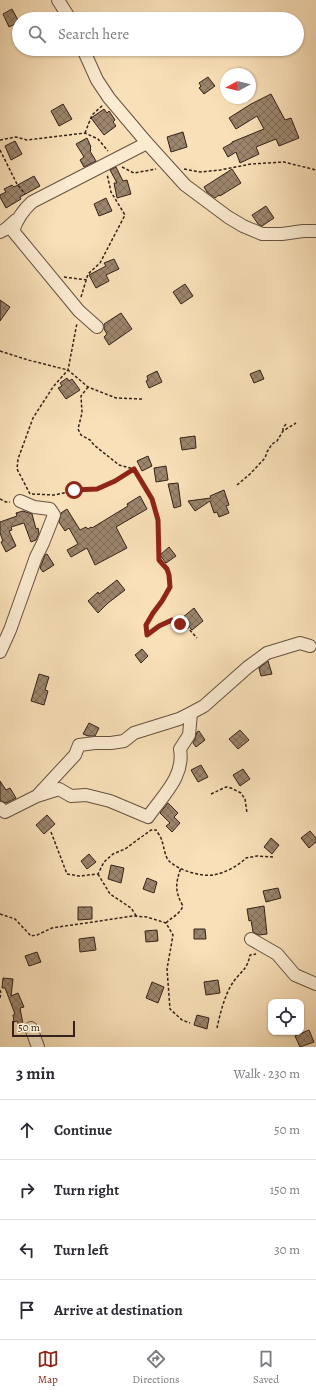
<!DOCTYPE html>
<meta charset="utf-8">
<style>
:root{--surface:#fff;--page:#f7f7f7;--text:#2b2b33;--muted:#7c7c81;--line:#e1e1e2;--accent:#8f2418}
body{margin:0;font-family:Alegreya,serif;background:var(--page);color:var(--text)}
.controls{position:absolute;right:12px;bottom:12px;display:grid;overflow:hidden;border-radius:8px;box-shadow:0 1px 3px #0004}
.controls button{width:36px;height:36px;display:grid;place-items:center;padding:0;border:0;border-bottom:1px solid var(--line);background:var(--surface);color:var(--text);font:20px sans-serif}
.compass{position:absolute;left:220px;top:68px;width:36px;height:36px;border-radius:50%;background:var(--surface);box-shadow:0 1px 3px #0004;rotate:262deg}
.scale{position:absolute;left:12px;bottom:10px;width:63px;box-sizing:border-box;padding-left:4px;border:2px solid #352219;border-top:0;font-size:11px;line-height:14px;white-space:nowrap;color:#352219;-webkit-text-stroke:3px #fbebd1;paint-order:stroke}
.stop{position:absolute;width:12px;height:12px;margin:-9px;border:3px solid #8f2418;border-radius:50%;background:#fff}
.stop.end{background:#8f2418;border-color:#fff;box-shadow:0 1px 4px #0008}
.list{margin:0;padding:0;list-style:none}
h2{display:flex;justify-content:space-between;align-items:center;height:52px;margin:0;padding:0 16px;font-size:17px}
h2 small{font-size:13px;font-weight:400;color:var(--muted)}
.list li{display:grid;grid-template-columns:26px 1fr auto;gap:12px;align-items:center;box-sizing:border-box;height:60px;padding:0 16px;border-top:1px solid var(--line)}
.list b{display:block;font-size:15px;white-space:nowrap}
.list em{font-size:13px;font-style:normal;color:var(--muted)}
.icon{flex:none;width:22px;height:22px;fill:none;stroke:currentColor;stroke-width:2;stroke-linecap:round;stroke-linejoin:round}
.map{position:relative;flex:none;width:316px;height:1047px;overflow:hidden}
.search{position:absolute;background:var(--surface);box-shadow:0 1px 3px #0004;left:12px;right:12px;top:12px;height:44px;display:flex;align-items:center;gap:10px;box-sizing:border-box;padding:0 14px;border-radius:22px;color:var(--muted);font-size:15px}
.sheet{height:292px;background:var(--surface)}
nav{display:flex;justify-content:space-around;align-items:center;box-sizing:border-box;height:56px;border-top:1px solid var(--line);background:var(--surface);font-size:11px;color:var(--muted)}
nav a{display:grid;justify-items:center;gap:2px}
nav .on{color:var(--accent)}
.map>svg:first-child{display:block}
.building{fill:url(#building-cross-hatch);stroke:#352219}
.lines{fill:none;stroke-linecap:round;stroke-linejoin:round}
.minor-casing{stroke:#665241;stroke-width:14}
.path{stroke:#352219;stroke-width:1.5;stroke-dasharray:3 2;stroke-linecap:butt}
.minor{stroke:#fbebd1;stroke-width:12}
.route{stroke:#8f2418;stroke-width:5}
</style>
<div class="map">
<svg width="316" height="1047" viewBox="0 0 316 1047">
<defs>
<pattern id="building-cross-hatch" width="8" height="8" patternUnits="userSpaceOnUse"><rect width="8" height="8" fill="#9b856c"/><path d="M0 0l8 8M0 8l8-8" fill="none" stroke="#7f6c58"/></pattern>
</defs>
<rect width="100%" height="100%" fill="#f9e0b8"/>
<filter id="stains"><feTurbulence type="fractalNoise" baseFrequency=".005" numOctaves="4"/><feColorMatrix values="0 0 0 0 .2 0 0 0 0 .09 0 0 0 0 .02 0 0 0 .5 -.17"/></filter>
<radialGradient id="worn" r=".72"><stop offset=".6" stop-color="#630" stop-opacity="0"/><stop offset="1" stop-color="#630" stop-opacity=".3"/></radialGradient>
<!-- building -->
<path class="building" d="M12,9L19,22L9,27L3,14Z
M208,77L215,86L204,94L199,88L201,86L199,83Z
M271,94L285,120L291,118L299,138L279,146L276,139L256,147L259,154L240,163L236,152L228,157L223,148L232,143V142L264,129L257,116L236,129L229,118L251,104Z
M63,104L72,119L59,126L51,111Z
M104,109L107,113L109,111L115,120L113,122L116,126L104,135L91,118Z
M183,132L187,147L171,152L167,137Z
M87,138L91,147L90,148L91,150L90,151L96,161L84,167L80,160L84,157L76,144Z
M15,141L22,154L11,160L5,146Z
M116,167L123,181L127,180L131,194L117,198L114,183H117L110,170Z
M232,169L241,183L220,196L219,195L215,198L207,192L204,187Z
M34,176L40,186L20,197L21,199L6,208L0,197V195L6,192L4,189L12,185L14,187Z
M106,198L112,211L99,216L94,204Z
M266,206L274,218L262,226L258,224L252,215Z
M114,259L119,269L106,275L109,281L96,288L89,275L106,266L104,263Z
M185,284L193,296L181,304L173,292Z
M0,300L10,307L0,321Z
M121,313L132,329L109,345L104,337L107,334L104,329V324Z
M260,370L264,379L254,383L250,374Z
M157,371L162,382L149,388L146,381L148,380L147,376Z
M67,378L69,381L72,379L80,390L66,399L58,388L62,386L60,383Z
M195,436L196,448L182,450L180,438Z
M148,456L152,466L142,471L137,461Z
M166,466L168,480L156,482L154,468Z
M178,483L181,506L174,508L168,484Z
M224,490L229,505L226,506L229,513L219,517L217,512L214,513L210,501L195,511L188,501L211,498L210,496Z
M140,496L147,509L116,527L127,548L95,565L87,548L71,557L67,550L78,544L69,528L65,531L59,522L61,513L67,509L80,530L86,527L88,529L91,527L92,528L128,506L127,504Z
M23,511L32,514L36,529L38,528L39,533L36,540L31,542L24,523L11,527L12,530L9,531L16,546L6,552L1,542L3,541L0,533V522L17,516L16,513Z
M169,547L176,556L166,563L160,555Z
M47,554L54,565L43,572L40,568L45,555Z
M117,580L125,590L108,603L98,613L88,601L98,592L99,594Z
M194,608L203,621L192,630L182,618Z
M142,649L148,656L141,663L135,655Z
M268,661L272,674L261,676L259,668Z
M39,674L49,677L45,690L48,691L44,705L31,701Z
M89,723L99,728L95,736H88L83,734Z
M240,730L249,740L238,749L229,739Z
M199,731L205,740L196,747L193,743L195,739L197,732Z
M201,765L208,777L198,782L191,770Z
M243,769L250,779L240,786L233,775Z
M0,781L6,790L10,788L16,798L6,803L1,801L0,799Z
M168,803L178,813L174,817L180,823L172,832L166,826L170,823L160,813Z
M47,815L55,824L44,834L36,825Z
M310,831L316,838V842L309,848L301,838Z
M271,838L279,845L272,854L264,847Z
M89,854L96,862L87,869L81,861Z
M111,865L124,868L121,883L108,879Z
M147,878L157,882L154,893L143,889Z
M278,888L281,898L266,902L263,891Z
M264,906L267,934L259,935L253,932L251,920L249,921L247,909Z
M78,907H92V919L78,920Z
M194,929H205L206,939H194Z
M157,930L158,941L146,942L145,931Z
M94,937L96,950L80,952L79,939Z
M37,952L41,962L29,966L25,956Z
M3,978L13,979L11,996L18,993L24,1007L20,1008L24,1029L21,1030L17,1021L14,1022L13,1015L15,1014L5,988H2Z
M218,980L220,993L206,995L204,982Z
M152,982L164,987L158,1003L146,998Z
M197,1015L209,1018L207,1029L194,1025Z
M309,1030L314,1042L300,1047L295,1036Z"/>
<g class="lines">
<!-- minor casing -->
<g class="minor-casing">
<path id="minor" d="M58,0L70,19
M83,49L97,80L109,98L147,143L185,185L228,217L243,226L262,234H282L303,231H316
M0,232L6,229L16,220
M97,327L79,311L13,231C17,219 22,211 32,202L147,143
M0,652L10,630L36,557L43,543L54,515L50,509L34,507L20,501
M37,796L75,755L79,745L95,743H111L124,741L134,733L179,719L191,713
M0,808L5,812L37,796L59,789L71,796L86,795L110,801L148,817C162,796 185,777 180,749L189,735L191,713L204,706L248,667L267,653L300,643L310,646
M251,939L277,954L295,975L316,984
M31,1028L38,1047"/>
</g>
<!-- path -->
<path class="path" d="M85,133L92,115L103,105
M0,140L16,137L27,140L85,133L98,139L108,151
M0,150L17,184L25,194
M122,167L134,173L156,169
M184,169L200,172L220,170L251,164L284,162L316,170
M64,277L87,280
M81,297L88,274L100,263L125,215L111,192L107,174
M0,351L28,360L68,370L88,387L116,398L142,399
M88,387L81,396L82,413L78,429L81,435L90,440L94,445L119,465L134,469L152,499L158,520L159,560L167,569L169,575L170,587L162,601L153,613L146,625L147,635
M283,431V428L286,424
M237,485L250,474L265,458L267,452L272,444L277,441L283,431L296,423
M30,494L17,469L18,459L33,418L53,387L68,370L77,323
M32,494L54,495L84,489H97L115,481L133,470
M0,499L6,502H10
M147,635L159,626L172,620L187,627L197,638
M211,794L226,787L231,788L241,793L245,799L247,813
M51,832L67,874L79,876L98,874L104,862L113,854L125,849L151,830H156C158,833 161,837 162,841C164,847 165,857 169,861C178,870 201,877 213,875C225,873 238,866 246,858L257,856L273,857
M98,874L110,894L131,908L137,917
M0,914L15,919L31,936L37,935L52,928L133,916L147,917L166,923L173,935L167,969L170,1009L182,1020L190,1023
M166,923C172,917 179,915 183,906C175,892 175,884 181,868
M0,990L1,993L0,998
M217,1028C220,1014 225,993 234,981C242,970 247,970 250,955L256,954"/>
<!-- minor -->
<use href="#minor" class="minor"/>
</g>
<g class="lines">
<!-- route -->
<path class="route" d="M74,490L97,489L115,481L134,469L152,499L158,520L159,560L167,569L169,575L170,587L162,601L153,613L146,625L147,635L159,626L172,620L180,624"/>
</g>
<rect width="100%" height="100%" filter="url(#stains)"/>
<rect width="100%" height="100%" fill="url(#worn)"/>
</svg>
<div class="controls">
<button><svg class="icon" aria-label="locate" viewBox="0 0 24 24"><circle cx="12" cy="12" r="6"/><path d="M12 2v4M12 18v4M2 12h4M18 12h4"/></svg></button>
</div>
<svg class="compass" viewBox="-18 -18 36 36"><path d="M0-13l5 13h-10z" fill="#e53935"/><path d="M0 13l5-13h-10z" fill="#7c7c81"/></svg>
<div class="scale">50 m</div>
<div class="stop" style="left:74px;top:490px"></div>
<div class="stop end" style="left:180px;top:624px"></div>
<div class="search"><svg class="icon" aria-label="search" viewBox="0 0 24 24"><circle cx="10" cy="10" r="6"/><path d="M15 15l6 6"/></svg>Search here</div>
</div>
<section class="sheet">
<h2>3 min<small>Walk · 230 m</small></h2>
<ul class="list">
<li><svg class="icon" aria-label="ahead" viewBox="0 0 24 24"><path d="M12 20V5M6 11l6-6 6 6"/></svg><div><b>Continue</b></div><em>50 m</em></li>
<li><svg class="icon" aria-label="right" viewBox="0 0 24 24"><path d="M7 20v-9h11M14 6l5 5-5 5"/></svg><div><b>Turn right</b></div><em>150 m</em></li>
<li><svg class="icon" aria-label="left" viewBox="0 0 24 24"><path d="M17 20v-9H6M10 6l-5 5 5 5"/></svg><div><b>Turn left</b></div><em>30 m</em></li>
<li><svg class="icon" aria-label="arrive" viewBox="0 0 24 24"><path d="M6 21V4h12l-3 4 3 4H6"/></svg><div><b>Arrive at destination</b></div></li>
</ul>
</section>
<nav>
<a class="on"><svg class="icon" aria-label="map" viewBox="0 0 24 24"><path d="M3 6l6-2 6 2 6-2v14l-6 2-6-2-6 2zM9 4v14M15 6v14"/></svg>Map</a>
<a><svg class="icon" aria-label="directions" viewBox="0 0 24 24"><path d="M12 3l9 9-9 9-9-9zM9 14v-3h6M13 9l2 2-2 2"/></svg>Directions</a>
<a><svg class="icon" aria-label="saved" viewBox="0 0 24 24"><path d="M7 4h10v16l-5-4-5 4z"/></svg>Saved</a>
</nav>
